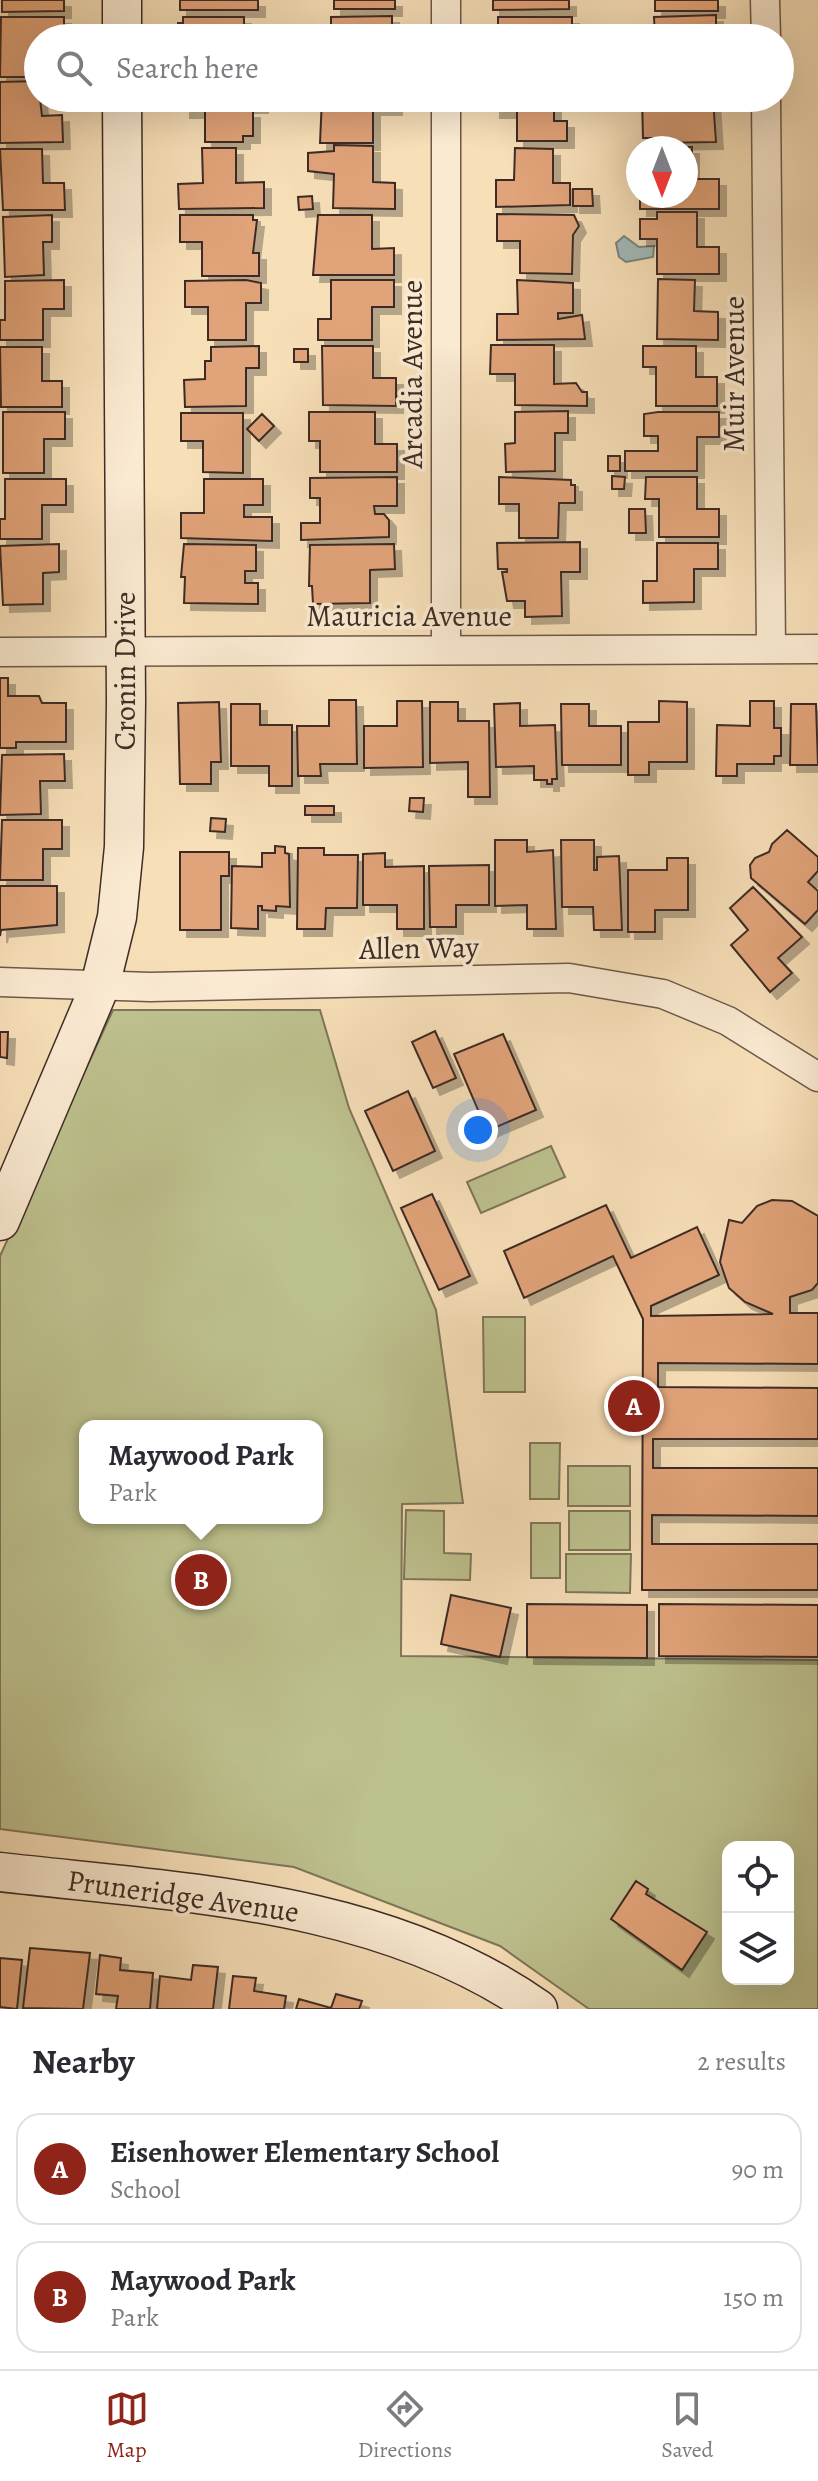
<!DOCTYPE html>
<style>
:root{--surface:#fff;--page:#f7f7f7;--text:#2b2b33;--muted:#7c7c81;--line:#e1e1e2;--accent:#8f2418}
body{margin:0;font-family:Alegreya,serif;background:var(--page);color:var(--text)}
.controls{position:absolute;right:24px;bottom:24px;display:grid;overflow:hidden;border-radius:16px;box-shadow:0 8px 32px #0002}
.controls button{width:72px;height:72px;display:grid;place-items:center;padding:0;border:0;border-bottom:2px solid var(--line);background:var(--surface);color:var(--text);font:40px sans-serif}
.compass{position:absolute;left:626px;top:136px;width:72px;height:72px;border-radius:50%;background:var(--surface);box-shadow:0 8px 32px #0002;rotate:180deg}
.you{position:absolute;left:478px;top:1130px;width:28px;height:28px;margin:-20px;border:6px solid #fff;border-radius:50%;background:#1a73e8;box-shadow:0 0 0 12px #1a73e833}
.badge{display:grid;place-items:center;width:52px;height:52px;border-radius:50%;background:var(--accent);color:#fff;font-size:26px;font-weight:700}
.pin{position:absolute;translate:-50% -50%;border:4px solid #fff;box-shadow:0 2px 8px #0006}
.popup{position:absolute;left:79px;top:1420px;width:244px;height:104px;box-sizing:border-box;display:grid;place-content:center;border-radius:16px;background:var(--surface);filter:drop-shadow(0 2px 6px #0005);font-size:26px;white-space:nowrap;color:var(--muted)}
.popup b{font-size:30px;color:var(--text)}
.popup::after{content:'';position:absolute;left:50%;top:100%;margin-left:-16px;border:16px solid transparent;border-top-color:var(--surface)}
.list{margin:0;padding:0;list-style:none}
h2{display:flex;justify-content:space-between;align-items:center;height:104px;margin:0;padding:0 32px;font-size:34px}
h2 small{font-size:26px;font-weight:400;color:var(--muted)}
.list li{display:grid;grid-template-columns:52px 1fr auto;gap:24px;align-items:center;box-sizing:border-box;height:112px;margin:0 16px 16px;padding:0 16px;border:2px solid var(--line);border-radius:24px}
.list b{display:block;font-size:30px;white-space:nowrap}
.list p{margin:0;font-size:26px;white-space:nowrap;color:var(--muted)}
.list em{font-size:26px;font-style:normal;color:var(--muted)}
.icon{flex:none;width:44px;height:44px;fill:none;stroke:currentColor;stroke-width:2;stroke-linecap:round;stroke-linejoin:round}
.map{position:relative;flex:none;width:818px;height:2009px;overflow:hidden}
.search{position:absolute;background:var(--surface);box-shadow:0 8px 32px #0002;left:24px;right:24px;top:24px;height:88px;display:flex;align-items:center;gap:20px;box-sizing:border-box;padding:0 28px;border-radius:44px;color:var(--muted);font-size:30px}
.sheet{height:360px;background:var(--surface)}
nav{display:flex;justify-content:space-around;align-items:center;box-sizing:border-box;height:112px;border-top:2px solid var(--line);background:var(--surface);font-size:22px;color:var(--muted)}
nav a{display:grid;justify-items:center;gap:4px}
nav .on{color:var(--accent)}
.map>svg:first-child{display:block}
.green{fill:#bdc18e;stroke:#7e765a;stroke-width:2;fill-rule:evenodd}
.water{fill:#a1bab9;stroke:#79817e;stroke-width:2}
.building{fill:#e1a379;stroke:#3e2c25;stroke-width:2;filter:url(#shadow)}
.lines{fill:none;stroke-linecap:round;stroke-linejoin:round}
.street-casing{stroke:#6c594a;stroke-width:31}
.secondary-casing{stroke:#3e2c25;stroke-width:41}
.street{stroke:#faead1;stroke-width:28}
.secondary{stroke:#faead1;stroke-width:38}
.labels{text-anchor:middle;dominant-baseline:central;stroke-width:7;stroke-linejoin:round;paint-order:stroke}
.street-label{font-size:30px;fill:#3e2c25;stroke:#faead1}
</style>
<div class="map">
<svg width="818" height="2009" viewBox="0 0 818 2009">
<defs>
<filter id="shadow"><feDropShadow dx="7" dy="7" stdDeviation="0" flood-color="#0004"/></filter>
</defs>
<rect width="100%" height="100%" fill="#f7dfb8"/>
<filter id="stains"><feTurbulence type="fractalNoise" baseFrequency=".0025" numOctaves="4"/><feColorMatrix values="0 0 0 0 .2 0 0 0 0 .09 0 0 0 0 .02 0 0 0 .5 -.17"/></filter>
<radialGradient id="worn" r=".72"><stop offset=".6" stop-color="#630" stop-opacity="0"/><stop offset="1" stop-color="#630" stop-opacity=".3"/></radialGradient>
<!-- green -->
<path class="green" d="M113,1010H320L349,1108L436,1310L463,1503L402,1504L401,1656L818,1660V2009H589L500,1946L294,1867L0,1829V1256ZM85,1426H317V1518H85ZM728,1847H788V1979H728Z
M551,1146L565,1177L481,1213L467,1182Z
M483,1317H525V1392H484Z
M530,1443H560L559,1499H530Z
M568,1466H630V1506H568Z
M406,1510L444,1511V1553L471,1554L470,1580L404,1579Z
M569,1511H630V1550H569Z
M531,1523H560V1578H531Z
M566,1554H631L630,1593L566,1592Z"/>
<!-- water -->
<path class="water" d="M624,236L639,247L654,246L653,257L626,262L619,257L616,243Z"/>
<!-- building -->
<path class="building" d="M2,0H64V11L2,12Z
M180,0H258V10H180Z
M334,0H395V9H334Z
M493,0H569V9L493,10Z
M655,0H718V11H655Z
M716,15V38H655L654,17Z
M392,16V38H331V17Z
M1,17H64V38H38V77H0Z
M183,17H244V38H178V23H183Z
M498,17H572V38H498Z
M38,81L42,116L62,115L63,142L0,143V82Z
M183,98H261V106H243V111H253V136H243V142H205V111H183Z
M322,98H395V108H373V143H320Z
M493,98H554V121H567V141H517V111H493Z
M642,98H713L716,142L655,143V138H643Z
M334,145L373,146V182L395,183V209L333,208L334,174L308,171V153L334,151Z
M659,147H692V179H719V209H640V196H686V148Z
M202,148H236V183L264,182V208L179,209L178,184L203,183Z
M515,148L553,149V183H570V205L496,207V180H514Z
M0,149H42L43,183H64L65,210H3Z
M573,189H592L593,206H573Z
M312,196L313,209L299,210L298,197Z
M657,212H697V247H719V274H657V239H640V219H657Z
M497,214L574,215L579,226L573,235L572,274L520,273V241H497Z
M52,215V242H43L44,275L5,277L3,217Z
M180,215H253V220H257L253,253H259V276H202V242H180Z
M318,215H372V249L394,248V275H313Z
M658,279L695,280L694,311L718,312V340L657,339Z
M64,280V309H43V340H0V320H5V281Z
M246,280L261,283V303H246V340H208V307H185V281Z
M331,280H394V307H372V340H318V319H331Z
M517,280L573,283V313H558V319L582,315L585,339L497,340V314H518Z
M491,345H554V384L576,383L582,392H587V406L515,405V374H490Z
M259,346V368H246V406L185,407L184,380L205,379V361H211V347Z
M322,346H373V378H396V406L323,405Z
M643,346H696V377H717V406H656V367H643Z
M0,347H42V381H62V407H1Z
M294,349H308V362H294Z
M568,411V433H555V471L506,472L505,444L515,443V412Z
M3,412H65V439H44V473H3Z
M309,412H375V444H397V472H320V441H309Z
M658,412H719V437H697V471H625V451H658V436H644V414Z
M181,413H243V473L203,472V441H181Z
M262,414L274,426L259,441L247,429Z
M608,456H620V471H608Z
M612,476L625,477L624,489H612Z
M397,477V506H374L375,514H384L389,520V537L301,540V523H320V498H310V478Z
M499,477L571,480V485H575V503H559L558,538H519V504H499Z
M646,477H697V509H719V537H659V499H645Z
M5,479H66V505H42V539H0V519H5Z
M204,479H263V505H244V517H272V541L181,538V513H204Z
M629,509H645L646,533H629Z
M580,542V572H561L562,616L525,617V601H507L502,572H507V569H498L497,543Z
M657,543H718V569H694V602L643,603V581H657Z
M59,544V572L43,573V604L3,605L0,546Z
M184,544L256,545V571H245V583H258V604L184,603L185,577H181Z
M394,544L395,569L370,570V603L313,604L312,586H309L310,545Z
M0,678H8V696H39L42,703H66V742H16V748H0Z
M329,700H356L357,764H320L321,776H298L297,726H329Z
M397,701H422L423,767L364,768V726H397Z
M659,701L687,702V762H649V775H628V722H659Z
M750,701H774V728H781V756H774V764H737V776H716L717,725L750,726Z
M219,702L221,762H211V784H180L178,703Z
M430,702H458V721H489L490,797H468V762L430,763Z
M520,703V726L555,725L557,779H552V784H547V780H534V766L496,767L494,704Z
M231,704H260V725H292V786H269V766H231Z
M561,704H589V726H621V765H562Z
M791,704H816L818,765H790Z
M64,754L65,781H40L41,814L0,815L2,755Z
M410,798H424L423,812L409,811Z
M305,806H334V815H305Z
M211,818L226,819L225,832L210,831Z
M2,820H62V849H43V880H0Z
M787,830L818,857V871L808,882L818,891V910L805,924L751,878L750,865L755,858L769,852L772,844Z
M495,840H527V852L553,850L556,929H527V905L495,906Z
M561,840H594V870H597V857L619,856L622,930H594L593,907H562Z
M275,846L285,847V853L289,854L290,907L276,906V911L262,910V906H258V929L231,928L232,866L262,867V853H275Z
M298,848H324V855H358L357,908H326L325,929H297Z
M180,852H229V876H221V930H180Z
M385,853V867L424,866V929H397V905H363V854Z
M667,858H688V910H655V932H628V870H667Z
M489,865V905H456V927H430L429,866Z
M0,886H57V925L1,930L0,936Z
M753,887L802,937L778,958L792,973L770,992L731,945L748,930L730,908Z
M435,1031L456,1078L433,1088L412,1042Z
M0,1032H8L7,1058L0,1057Z
M503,1034L536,1110L487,1131L454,1054Z
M408,1091L435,1151L393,1171L365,1111Z
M432,1194L470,1276L439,1290L401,1208Z
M772,1200L792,1201L818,1216V1283L812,1290L790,1297V1313H818V1364L658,1363V1387L818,1388V1439H653V1468H818V1516L652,1515V1544H818V1590H642L643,1319L613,1256L524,1298L504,1251L606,1205L631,1258L697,1227L719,1275L651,1306V1316L773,1314L745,1302L729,1288L720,1262L729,1220L742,1223L757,1206Z
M451,1595L511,1608L500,1657L441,1644Z
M527,1604L647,1605V1658L527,1657Z
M659,1604L818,1605V1657L659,1656Z
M636,1881L648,1889L646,1894L707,1932L682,1970L611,1919Z
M30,1948L90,1953L83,2009L23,2008Z
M100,1955L121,1958L120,1970L153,1973L150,2009H116L118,1996L96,1994Z
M0,1958L22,1960L17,2009L0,2007Z
M193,1965L218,1967L213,2009H157L160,1976L191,1980Z
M233,1976L256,1978L254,1991L286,1996L284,2009H229Z
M336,1994L362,2001L359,2009H296L299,1999L331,2008Z"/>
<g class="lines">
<!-- street casing -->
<g class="street-casing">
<path id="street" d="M446,0V38
M765,0L766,38
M446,98V650
M766,98L771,649
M0,652L818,649
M0,982L150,987L569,978L663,994L728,1021L818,1077"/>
</g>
<!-- secondary casing -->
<g class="secondary-casing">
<path id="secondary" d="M122,0V38
M0,1221L100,986L117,917L124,847L126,702L122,98
M0,1872C183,1893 382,1899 538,2009"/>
</g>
<!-- street -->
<use href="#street" class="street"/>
<!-- secondary -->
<use href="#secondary" class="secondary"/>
</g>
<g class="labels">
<!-- street labels -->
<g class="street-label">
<text transform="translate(412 374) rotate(-90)">Arcadia Avenue</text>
<text transform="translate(734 374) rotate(-90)">Muir Avenue</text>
<text x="409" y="616">Mauricia Avenue</text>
<text transform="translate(125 671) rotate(-90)">Cronin Drive</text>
<text transform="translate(419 948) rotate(-1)">Allen Way</text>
<text transform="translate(183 1896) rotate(8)">Pruneridge Avenue</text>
</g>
</g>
<rect width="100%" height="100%" filter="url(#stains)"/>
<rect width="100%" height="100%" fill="url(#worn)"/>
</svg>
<div class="controls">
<button><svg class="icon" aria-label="locate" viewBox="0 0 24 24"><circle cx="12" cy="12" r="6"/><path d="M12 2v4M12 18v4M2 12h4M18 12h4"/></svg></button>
<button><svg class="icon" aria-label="layers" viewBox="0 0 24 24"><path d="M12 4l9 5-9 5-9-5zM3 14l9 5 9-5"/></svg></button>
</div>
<svg class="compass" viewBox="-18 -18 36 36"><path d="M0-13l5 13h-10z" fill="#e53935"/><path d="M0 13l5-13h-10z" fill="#7c7c81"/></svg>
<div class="you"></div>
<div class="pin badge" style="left:634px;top:1406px">A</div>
<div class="pin badge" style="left:201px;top:1580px">B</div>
<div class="popup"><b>Maywood Park</b>Park</div>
<div class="search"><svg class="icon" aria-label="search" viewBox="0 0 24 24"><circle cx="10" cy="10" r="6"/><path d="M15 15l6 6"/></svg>Search here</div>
</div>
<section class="sheet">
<h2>Nearby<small>2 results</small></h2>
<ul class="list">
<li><span class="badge">A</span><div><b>Eisenhower Elementary School</b><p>School</p></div><em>90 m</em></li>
<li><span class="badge">B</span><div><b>Maywood Park</b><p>Park</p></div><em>150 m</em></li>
</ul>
</section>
<nav>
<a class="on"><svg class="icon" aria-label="map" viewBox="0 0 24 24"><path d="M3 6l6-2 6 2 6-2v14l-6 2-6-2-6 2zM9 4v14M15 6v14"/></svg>Map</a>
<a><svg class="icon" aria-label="directions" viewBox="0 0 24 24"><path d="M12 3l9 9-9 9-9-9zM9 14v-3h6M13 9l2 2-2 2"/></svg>Directions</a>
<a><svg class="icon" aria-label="saved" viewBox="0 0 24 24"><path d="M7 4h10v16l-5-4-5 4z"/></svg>Saved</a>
</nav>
